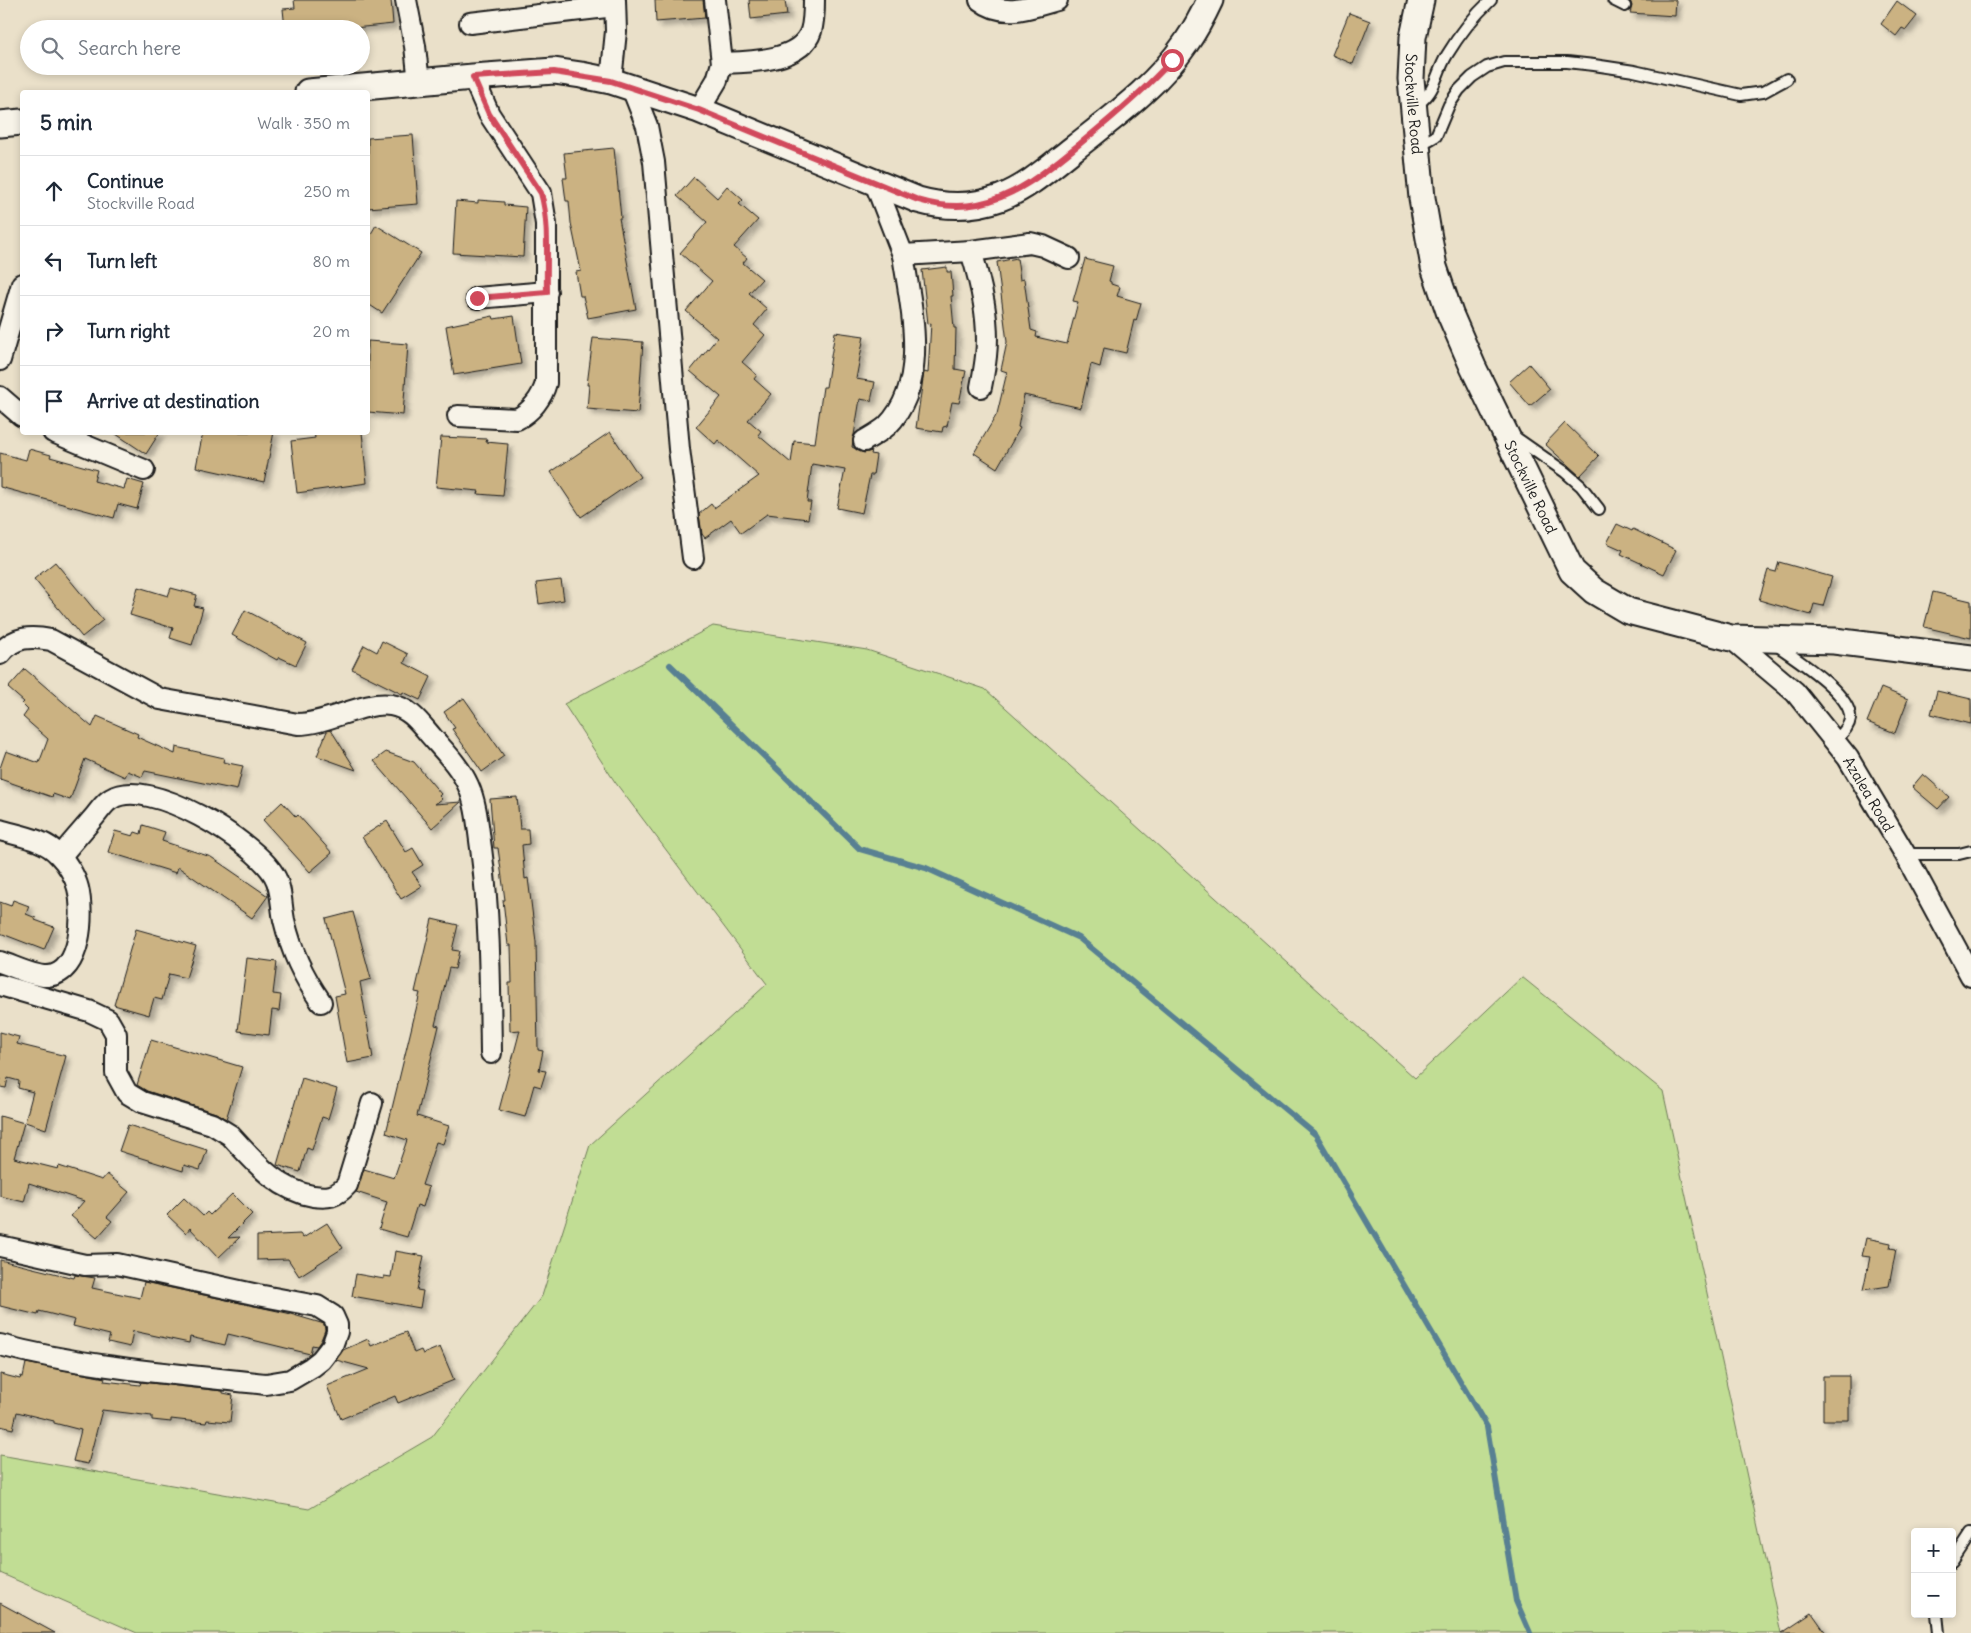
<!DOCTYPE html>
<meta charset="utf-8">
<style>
:root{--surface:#fff;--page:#f6f6f7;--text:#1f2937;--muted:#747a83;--line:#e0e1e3}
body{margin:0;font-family:Delius,sans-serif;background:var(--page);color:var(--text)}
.controls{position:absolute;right:15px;bottom:15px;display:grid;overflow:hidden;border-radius:5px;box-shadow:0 2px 8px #0003}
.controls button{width:45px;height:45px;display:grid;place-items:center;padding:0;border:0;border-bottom:1px solid var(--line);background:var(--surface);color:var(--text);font:25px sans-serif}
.stop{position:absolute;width:15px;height:15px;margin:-11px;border:4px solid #d1495b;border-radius:50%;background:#fff}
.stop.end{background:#d1495b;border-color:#fff;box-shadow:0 1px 5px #0008}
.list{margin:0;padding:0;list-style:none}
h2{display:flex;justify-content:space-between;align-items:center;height:65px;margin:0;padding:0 20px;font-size:21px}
h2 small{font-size:16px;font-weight:400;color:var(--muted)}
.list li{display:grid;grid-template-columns:32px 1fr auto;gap:15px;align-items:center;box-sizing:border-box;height:70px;padding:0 20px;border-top:1px solid var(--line)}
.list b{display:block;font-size:19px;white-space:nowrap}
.list p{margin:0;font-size:16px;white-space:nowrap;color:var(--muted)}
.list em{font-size:16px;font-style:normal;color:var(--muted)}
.icon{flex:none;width:28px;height:28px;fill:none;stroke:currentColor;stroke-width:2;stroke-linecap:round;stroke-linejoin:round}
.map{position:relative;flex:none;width:1971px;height:1633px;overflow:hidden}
.search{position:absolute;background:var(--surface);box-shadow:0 2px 8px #0003;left:20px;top:20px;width:350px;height:55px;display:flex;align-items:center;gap:12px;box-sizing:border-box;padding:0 18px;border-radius:28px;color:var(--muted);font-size:19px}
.panel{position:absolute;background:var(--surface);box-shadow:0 2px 8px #0003;left:20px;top:90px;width:350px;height:345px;border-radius:5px}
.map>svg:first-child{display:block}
.green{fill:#c1dd94;stroke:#6e7c58}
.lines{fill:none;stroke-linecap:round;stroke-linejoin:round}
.stream{stroke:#588092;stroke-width:6}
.building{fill:#cbb282;stroke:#1c1c1c;filter:url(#shadow)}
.service-casing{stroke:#1c1c1c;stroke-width:14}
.minor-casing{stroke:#1c1c1c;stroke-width:24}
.tertiary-casing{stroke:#1c1c1c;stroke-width:29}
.service{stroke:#f7f3e8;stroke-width:10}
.minor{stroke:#f7f3e8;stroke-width:20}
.tertiary{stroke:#f7f3e8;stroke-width:25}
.route{stroke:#d1495b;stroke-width:6}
.labels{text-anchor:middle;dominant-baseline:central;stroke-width:5;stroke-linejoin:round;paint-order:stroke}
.street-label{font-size:15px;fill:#1c1c1c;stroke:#f7f3e8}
</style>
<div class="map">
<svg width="1971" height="1633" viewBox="0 0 1971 1633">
<defs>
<filter id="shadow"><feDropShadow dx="4.5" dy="4.5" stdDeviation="2.5" flood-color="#0004"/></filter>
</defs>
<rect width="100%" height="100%" fill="#eae0c9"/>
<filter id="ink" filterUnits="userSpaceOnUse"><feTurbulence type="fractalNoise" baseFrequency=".02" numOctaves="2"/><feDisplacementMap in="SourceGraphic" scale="10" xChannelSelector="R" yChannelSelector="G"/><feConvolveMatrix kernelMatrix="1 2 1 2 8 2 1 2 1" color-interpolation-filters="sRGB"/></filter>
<g filter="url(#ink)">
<!-- green -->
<path class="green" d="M713,626L867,650L985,689L1415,1078L1522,977L1663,1091L1781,1633H137L0,1573V1455L309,1509L432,1437L542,1296L590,1145L767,984L615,782L564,704Z"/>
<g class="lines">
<!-- stream -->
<path class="stream" d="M670,665L860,849L926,868L1079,938L1316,1135L1487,1427L1516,1601L1530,1633"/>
</g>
<!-- building -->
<path class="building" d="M294,0H391L393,24L344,29H285L283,9L295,8Z
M655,0H703L705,18L656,22Z
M749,0H785L787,15L751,19Z
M1630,0H1676L1675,16L1630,13L1632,6Z
M1897,1L1917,16L1906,30L1902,28L1896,36L1881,24Z
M1349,13L1370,21L1353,64L1332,55Z
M413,135L418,204L368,208V138Z
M614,148L621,218H619L636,309L588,318L583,296H580L576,272L581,271L571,223L569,201H566L563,178H567L564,153Z
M694,177L717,198L727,186L743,200L739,204L758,220L734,247L747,258L743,263L762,279L749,293L767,309L754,325L765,335L742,362L757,375L754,379L771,394L748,420L761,431L758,435L791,463L794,441L815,443L823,387H826L835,332L864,336L856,379L875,382L871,401L860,399L852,447L864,453L872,451L871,454L876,455L873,475H870L862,513L837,508L845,470L812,464L807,502H811L808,519L767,514L741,533L731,519L705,538L702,534L699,514L711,504L714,508L759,476L718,440L715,444L696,427L721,397L690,371L717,338L686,311L712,281L680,253L707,222L677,196Z
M478,200L504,202V205L526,207L523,257L453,253L456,201L478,203Z
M376,225L421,253L382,313L368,304V239Z
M1017,258L1020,280L1024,279L1031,330L1037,332L1036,337L1067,344L1078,302L1073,301L1085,259L1113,266L1109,281L1111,282V284L1120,287L1117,296L1141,303L1136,321L1134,320L1126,353L1104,348L1100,367L1091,364L1081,408L1024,395L1018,427L1020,428L997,468L974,453L997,414L1007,372L1001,370L1007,342L997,262Z
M947,267V272H951L953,296H951L954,328H956L955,369L966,371L959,403L952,402L947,426L943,427L942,432L916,428L924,372L928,373L931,323L928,324L922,270Z
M493,316L494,319L514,316L521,364L454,375L446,326Z
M593,338L643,342L638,413L587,409L589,385H587Z
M368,341L408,344L403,415L368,412Z
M1529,364L1550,389L1530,406L1509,382Z
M1565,423L1599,456L1580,476L1545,444Z
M113,432H160L146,454Z
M203,432H274L264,482L196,467Z
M314,432H362L367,483L297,493L291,441L315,438Z
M610,432L640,477L581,517L551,472Z
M441,437L487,439L486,442L508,444L503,496L478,494L479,491L436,487Z
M29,449L51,455L50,457L97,470L94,481L124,489L127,479L144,484L137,509L118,504L114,518L0,487V453L26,460Z
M1617,524L1632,531L1633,529L1676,550L1664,574L1621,554L1623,550L1607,543Z
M55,562L103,620L82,637L34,579Z
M1779,562L1832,577L1823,606L1814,604L1811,615L1759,600L1768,570L1776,572Z
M561,580L564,600L539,604L536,583Z
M138,587L168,596L171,588L197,595L194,606L203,608L192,645L170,638L173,628L130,615Z
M1933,592L1971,601V638L1924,627Z
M245,610L307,643L296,665L279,657L277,660L232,635Z
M382,641L408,654L404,663L431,677L420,700L403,692L402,694L352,669L364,645L377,652Z
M25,669L92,727L97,716L138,734L137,737L175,754L176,747L224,758L223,762L243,766L237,790L145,771L142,777L128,771L125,777L85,759L70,800L53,794L52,797L0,779V768L6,751L39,763L48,739L23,717L28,710L22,704L24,702L8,688Z
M1881,688L1908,699L1895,733L1867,722Z
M1937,691L1971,699V724L1931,714Z
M464,698L504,756L482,772L452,729L455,728L444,712Z
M331,730L356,770L317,756L327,731Z
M386,752L414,762L441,794L439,796L442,799L435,804L461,802L432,828L374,761Z
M1923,774L1949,797L1938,809L1912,787Z
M517,797L520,829H528L529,844L522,845L525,879L528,878L536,942L538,1050L543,1051L539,1070L546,1071L541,1087L534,1085L525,1117L499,1110L520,1030L510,1031L509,983H512L511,945H508L503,900H505L498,848H494L490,799Z
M282,802L296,817L298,815L332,853L310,872L263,820Z
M387,821L406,852L413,848L423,865L412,872L422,886L401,899L362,837Z
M143,825L165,832L162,841L211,857L268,896L252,918L178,867L176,873L108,852L115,831L133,836L135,832L141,834Z
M13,900L29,906L26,914L36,918L35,920L54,927L44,950L0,933V902L11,906Z
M353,912L371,979L360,982L373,1058L347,1063L335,996L345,994L326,919Z
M432,919L458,925L452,950L459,951L455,969L449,968L435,1025L439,1026L417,1116L449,1126L443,1144L436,1142L422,1185L429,1187L423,1207L417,1205L407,1237L379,1229L387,1202L356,1192L364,1169L394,1178L407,1140L386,1133L420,993L415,992Z
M136,929L196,946L186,978L169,974L162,1000L154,998L149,1015L114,1005Z
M247,958L277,962L273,994L281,995L279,1011L272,1010L269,1035L238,1031Z
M0,1032L19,1037L17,1044L66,1056L46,1129L25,1122L33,1092L18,1088L19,1081L8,1078L6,1088L0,1087Z
M151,1040L242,1067L226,1119L216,1113L147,1091L137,1085Z
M302,1078L337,1089L328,1119L322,1117L312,1150L307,1148L300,1172L277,1165Z
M0,1116L24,1123L14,1158L58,1169L59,1166L102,1180L107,1174L129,1192L107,1217L112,1221L97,1238L71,1216L84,1201L29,1183L24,1202L0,1196Z
M128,1125L207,1150L200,1170L184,1165L183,1171L119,1151Z
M232,1194L252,1214L228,1238L240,1237L218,1258L190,1228L186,1233L167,1215L184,1198L203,1216L207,1212L210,1215Z
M327,1223L343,1248L299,1276L288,1259L257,1260V1236L300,1234L303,1238Z
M1866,1238L1891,1243L1890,1248L1896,1249L1889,1286L1863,1290L1870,1257L1862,1256Z
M395,1251L424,1256L417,1290L423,1291L420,1308L352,1296L356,1274L384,1279V1276L391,1277Z
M0,1260L74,1278L75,1275L95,1278L92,1288L140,1298L144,1282L287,1313L321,1323L324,1324L325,1330L321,1340L317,1346L312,1345L310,1354L228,1334L225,1345L190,1337L189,1343L133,1331L130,1347L108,1342L110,1335L73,1326L75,1320L39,1311L38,1315L0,1306Z
M406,1332L414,1353L421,1350L423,1354L440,1347L454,1380L398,1403L395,1396L341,1419L327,1386L369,1369L336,1360L343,1350L368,1339L371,1346Z
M26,1363L105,1378L104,1381L140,1385L141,1382L223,1391V1393L233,1395L230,1422L207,1420L206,1423L171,1419V1422L152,1420V1416L102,1410L88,1464L73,1461L81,1430L54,1423V1421L17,1412L13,1429L0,1426V1374L20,1379L21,1376L23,1377Z
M1823,1376H1849V1420H1823Z
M0,1603L55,1633H0Z
M1812,1613L1826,1633H1782Z"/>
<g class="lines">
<!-- service casing -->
<g class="service-casing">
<path id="service" d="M1613,0L1625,6
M1414,107C1437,92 1434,77 1447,55C1459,35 1474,16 1491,0
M1418,142L1429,140L1436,136L1449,105L1459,90L1472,77L1487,67L1504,62H1567L1594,65L1634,71L1741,95L1763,92L1787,79
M1515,437L1565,472L1581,486L1599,509
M1775,644C1794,658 1853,694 1850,719C1849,728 1841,734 1835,741
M1905,854H1959L1971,851
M1952,1562L1971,1533
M1937,1614L1939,1633"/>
</g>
<!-- minor casing -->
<g class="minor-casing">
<g id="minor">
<path d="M406,0L415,46L419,83"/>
<path d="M980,0C1004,19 1032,7 1057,0"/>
<path d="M470,23L615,6"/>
<path d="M722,63C748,62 801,62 811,31C814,21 814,10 814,0"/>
<path d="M611,81L616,31L615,0"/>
<path d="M632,88L647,126L654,162L679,449L693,558"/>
<path d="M699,110L717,80L722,63L715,0"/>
<path d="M875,183L903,255L971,251L1030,243L1043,246L1069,258"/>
<path d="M971,251C981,284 990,321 986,356C985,366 983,377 981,387"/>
<path d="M477,298L547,292"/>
<path d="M0,360L22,284"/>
<path d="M0,397L22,416"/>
<path d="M458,416L517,419C531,412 542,398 546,383V224L541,193L489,114L473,77"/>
<path d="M53,432L144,470"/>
<path d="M864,441C872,436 880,432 887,426C930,383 911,308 903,255"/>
<path id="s1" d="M1731,638L1795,692L1848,758L1905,854L1971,976"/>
<path d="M0,654C14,636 31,636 51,640L160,699L298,724C328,724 362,701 391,705C410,708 420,723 432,737C445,752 460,767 468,785C477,805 478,828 481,848C490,916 490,985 491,1053"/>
<path d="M0,830C20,836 45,839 59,855C67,863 75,876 78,888C84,913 82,973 48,976C35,977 13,966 0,962"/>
<path d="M61,856C72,842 84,829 95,816C100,810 105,802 111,799C148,775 255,842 274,875C282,888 281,906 284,920C292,953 302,974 321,1002"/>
<path d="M0,985L89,1011L108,1020L116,1034V1073L127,1093L142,1102L212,1124L230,1135C253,1160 277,1190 313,1196C328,1198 336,1197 347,1185L372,1103"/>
<path d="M0,1246L85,1265L117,1264L258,1295L317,1306L333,1316L337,1325V1332L332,1346L321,1360L312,1367L290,1380L266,1384C177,1374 87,1368 0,1345"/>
</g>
</g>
<!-- tertiary casing -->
<g class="tertiary-casing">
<g id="tertiary">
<path id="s2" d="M1421,0L1413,37L1411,79L1422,198L1434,267L1450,314L1473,367L1572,571L1594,591L1628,611L1731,638L1834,641L1971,658"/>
<path d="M308,92L473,77L554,71L581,75L611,81L699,110L918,200C946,208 972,208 1000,198C1027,188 1050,167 1073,149C1112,118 1157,86 1186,43C1195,30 1203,15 1210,0"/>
<path d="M0,124L22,122"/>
</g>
</g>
<!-- service -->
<use href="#service" class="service"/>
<!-- minor -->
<use href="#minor" class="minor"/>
<!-- tertiary -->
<use href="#tertiary" class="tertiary"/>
</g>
</g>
<g class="lines" filter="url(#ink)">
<!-- route -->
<path class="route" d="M477,298L547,292C546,260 550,224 541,193L489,114L473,77L554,72L611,81L699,110L918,200C938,206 957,208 978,204C1019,196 1051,167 1082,142C1114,116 1145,90 1172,60"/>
</g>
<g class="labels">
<!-- street labels -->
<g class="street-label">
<text stroke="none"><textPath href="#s2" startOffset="105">Stockville Road</textPath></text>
<text stroke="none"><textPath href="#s2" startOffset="510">Stockville Road</textPath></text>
<text stroke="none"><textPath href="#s1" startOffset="210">Azalea Road</textPath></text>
</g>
</g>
</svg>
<div class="controls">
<button>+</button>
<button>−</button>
</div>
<div class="stop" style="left:1172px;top:60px"></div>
<div class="stop end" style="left:477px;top:298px"></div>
<div class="search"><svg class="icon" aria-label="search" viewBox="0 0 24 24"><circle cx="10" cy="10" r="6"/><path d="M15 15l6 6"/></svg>Search here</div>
<section class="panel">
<h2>5 min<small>Walk · 350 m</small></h2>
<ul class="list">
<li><svg class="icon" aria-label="ahead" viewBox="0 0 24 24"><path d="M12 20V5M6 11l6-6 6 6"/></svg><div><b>Continue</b><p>Stockville Road</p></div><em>250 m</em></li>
<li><svg class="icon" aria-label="left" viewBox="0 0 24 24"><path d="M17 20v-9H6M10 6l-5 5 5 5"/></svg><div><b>Turn left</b></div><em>80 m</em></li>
<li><svg class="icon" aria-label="right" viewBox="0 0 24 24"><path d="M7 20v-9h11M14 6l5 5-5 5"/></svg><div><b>Turn right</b></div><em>20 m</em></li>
<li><svg class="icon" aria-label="arrive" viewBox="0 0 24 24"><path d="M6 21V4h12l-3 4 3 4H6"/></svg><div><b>Arrive at destination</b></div></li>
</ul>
</section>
</div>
